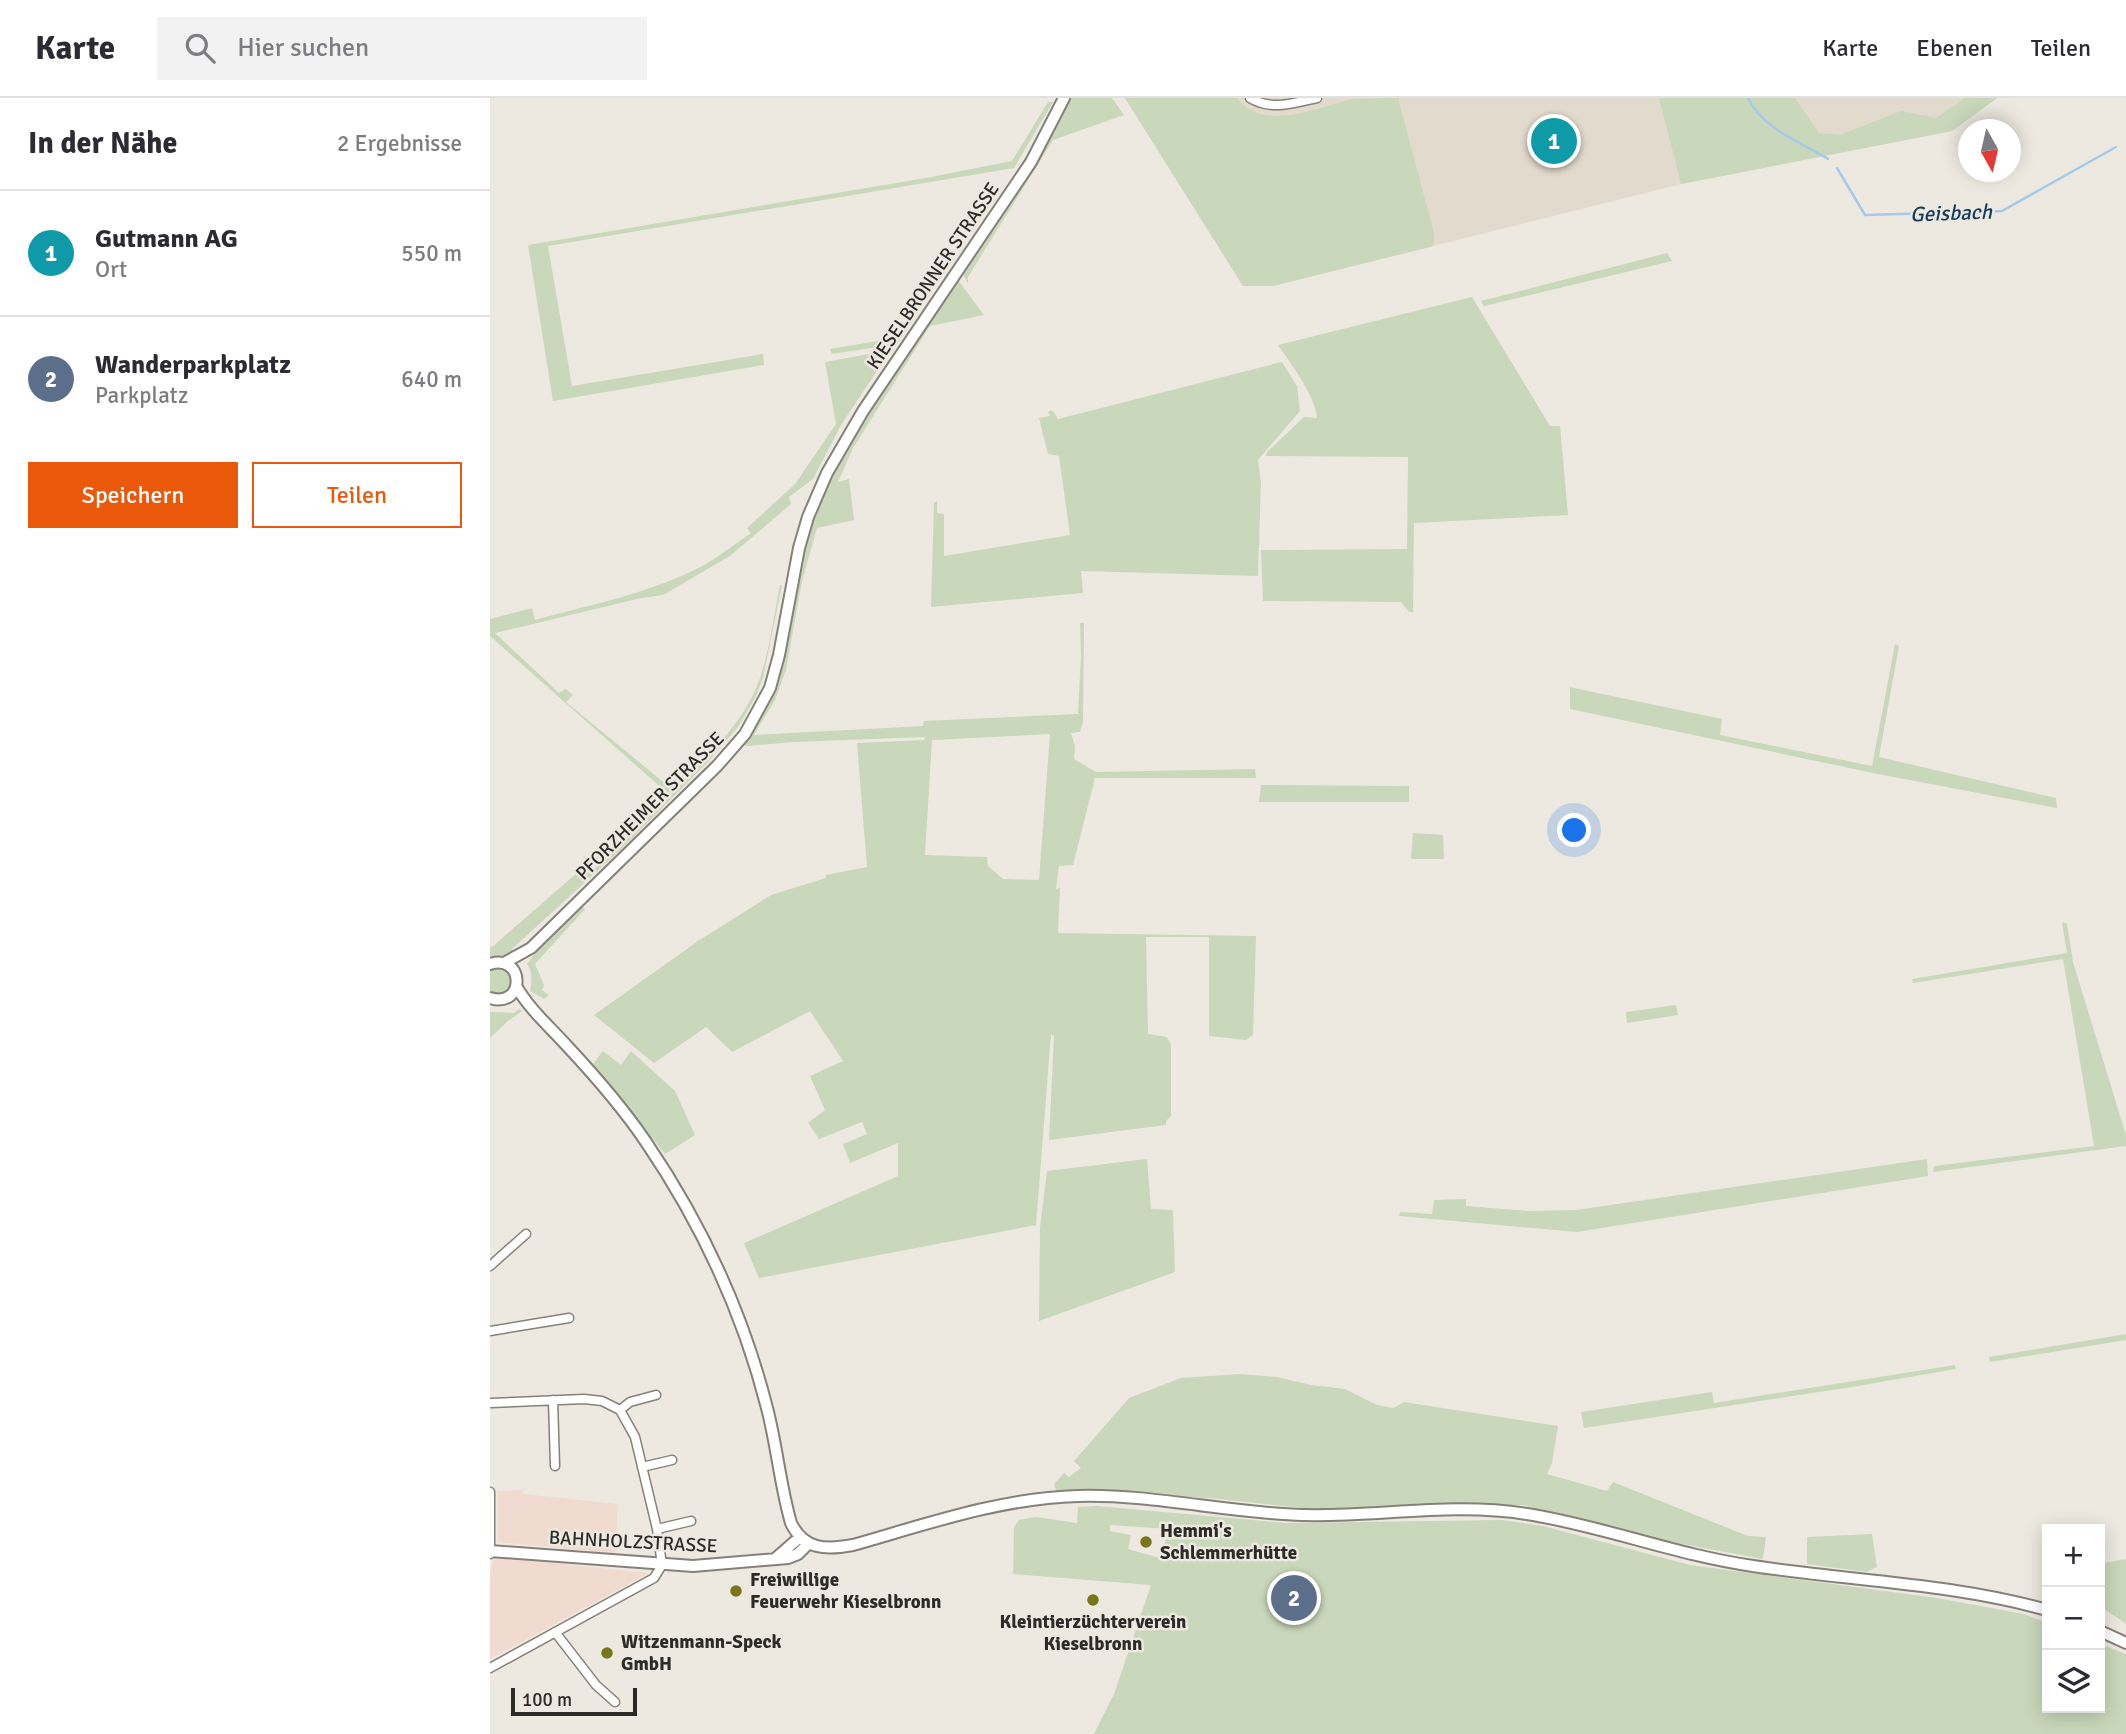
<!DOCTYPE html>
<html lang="de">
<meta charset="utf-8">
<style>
:root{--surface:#fff;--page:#f2f2f3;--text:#2b2b33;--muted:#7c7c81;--line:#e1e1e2;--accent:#ea580c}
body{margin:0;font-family:Signika,sans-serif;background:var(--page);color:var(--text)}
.controls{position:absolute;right:21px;bottom:21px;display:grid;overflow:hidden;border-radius:0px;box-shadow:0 4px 18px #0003}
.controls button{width:63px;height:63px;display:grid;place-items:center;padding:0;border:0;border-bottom:2px solid var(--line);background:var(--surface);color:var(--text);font:35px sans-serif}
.compass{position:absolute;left:1468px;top:21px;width:63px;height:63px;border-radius:50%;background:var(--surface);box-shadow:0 4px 18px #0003;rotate:172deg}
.scale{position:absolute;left:21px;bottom:18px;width:126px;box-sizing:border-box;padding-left:7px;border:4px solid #2d2b28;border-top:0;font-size:19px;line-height:24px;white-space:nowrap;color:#2d2b28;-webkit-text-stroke:5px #ede9e0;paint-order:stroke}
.you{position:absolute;left:1085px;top:733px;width:24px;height:24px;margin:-18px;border:5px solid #fff;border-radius:50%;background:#1a73e8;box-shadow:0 0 0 10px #1a73e833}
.badge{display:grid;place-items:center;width:46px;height:46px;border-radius:50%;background:var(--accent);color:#fff;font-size:23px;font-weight:700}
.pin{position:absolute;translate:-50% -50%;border:4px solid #fff;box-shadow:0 2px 7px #0006}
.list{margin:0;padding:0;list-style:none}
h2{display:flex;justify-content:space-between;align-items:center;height:91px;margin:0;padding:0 28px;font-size:30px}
h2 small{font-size:23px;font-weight:400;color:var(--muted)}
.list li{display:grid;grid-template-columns:46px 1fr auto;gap:21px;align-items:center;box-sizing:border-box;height:126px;padding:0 28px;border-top:2px solid var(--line)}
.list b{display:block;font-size:26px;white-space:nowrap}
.list p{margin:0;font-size:23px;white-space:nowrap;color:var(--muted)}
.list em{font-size:23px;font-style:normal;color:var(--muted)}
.actions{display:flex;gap:14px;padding:21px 28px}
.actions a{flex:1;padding:16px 0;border:2px solid var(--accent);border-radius:0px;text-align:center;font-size:24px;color:var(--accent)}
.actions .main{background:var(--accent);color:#fff}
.icon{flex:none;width:38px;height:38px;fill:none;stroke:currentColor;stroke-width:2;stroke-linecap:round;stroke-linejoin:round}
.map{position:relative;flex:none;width:1636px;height:1636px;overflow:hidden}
header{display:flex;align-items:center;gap:42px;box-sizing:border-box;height:98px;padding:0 35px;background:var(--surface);border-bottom:2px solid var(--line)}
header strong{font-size:33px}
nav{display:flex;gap:38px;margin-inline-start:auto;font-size:24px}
.search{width:490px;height:63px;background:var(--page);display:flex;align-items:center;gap:18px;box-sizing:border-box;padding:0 24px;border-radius:0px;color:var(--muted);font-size:26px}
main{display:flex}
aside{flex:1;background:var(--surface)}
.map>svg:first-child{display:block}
.built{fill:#e2dbcd}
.industrial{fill:#f1dacf}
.green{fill:#c9d8ba;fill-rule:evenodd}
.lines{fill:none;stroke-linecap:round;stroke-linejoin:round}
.stream{stroke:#a4c9eb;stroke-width:2.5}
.minor-casing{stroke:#858179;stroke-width:11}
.tertiary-casing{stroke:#858179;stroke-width:14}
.minor{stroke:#fff;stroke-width:8}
.tertiary{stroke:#fff;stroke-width:10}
.poi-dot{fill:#78761c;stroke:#ede9e0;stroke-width:2.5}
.labels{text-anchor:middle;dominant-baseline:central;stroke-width:5;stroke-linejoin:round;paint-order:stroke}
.street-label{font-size:19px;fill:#2d2b28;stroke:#ede9e0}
.poi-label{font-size:19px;font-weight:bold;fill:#2d2b28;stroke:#ede9e0;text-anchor:start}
.water-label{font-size:21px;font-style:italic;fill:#123c5d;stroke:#ede9e0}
</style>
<header>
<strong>Karte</strong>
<div class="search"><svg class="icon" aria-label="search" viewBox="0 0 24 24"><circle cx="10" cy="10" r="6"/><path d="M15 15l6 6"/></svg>Hier suchen</div>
<nav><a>Karte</a><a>Ebenen</a><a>Teilen</a></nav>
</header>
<main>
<aside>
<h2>In der Nähe<small>2 Ergebnisse</small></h2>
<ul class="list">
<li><span class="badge" style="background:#0f9aa8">1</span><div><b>Gutmann AG</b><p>Ort</p></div><em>550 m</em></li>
<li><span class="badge" style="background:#5c6f8a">2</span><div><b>Wanderparkplatz</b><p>Parkplatz</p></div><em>640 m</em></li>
</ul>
<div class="actions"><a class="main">Speichern</a><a>Teilen</a></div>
</aside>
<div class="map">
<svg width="1636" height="1636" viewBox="0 0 1636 1636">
<rect width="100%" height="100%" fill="#ede9e0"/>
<!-- built -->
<path class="built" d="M635,0H1507L1462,33L1191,86L783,188H753Z"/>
<!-- industrial -->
<path class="industrial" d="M33,1392V1396L128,1406L125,1455L8,1444V1393Z
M4,1459L159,1475L0,1561V1477Z"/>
<!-- green -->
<path class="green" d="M580,0H622L634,17L563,42L478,179V185L472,175L560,40Z
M635,0H747C775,36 828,8 864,1C878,0 894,0 908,0L944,135V146L940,149L783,188H753Z
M1169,0H1305L1329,35L1350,37L1411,13L1446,20L1475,0H1507L1462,33L1191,86Z
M558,4H563L524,70L58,148L82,288L273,256L274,267L63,303L38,147L436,80L522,63Z
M1177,155L1182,163L994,208L991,203Z
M468,182L494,217L440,228L363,350L348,384L359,381L364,422L327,430L312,483L296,572L285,602L264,637L433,628L434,623L588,616L591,558L590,525H594L593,624L590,634L581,635L585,648L584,661L606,674L765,671L766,680H605L583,767L569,768L566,791L570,790L568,835L766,838L763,937L756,942L719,938V839H656L658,936L677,939L681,947V1018L676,1023V1027L559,1042L564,938L561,936L546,1127L269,1180L254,1145L408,1078V1045L360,1065L353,1046L377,1036L372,1024L329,1041L318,1025L335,1012L320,978L353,963L320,913L242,954L216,929L164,965L104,917L208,843L281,797L336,780V777L377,769L367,645L434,642L435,639L304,644L258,648H255L254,643L260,635C275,590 290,544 303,498C312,468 316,436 329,407C363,325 418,253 468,182ZM560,636L549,782L513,781L498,768L497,759L435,757L442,642Z
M982,199L1060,328H1070L1078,417L924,425L923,514H919L911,504L773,503L771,452L917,451L918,359L776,358L777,354L814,319L827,320C825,297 801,266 788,247Z
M420,221L423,222L407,246L342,256L340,251L405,240Z
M401,252L351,327L323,381L299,399L301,406L240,458L173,497L151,500L5,535L69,595L76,591L83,597L76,604L183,692C217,659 256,624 271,577C280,548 284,517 290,487H292L273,580L265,600L248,629L219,663L127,755L22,851L23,858L16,861L0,859V848L2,849L95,768L102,773L175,703V693L0,538V521L42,510L45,522C102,506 163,495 216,466C231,457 246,445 261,435L257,430L305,386L346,326L335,264Z
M792,264L807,288L810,313L768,362L771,384L768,478L591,473L593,495L441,509L444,405L447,403V415L454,416V458L580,437L569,358L558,356L549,320L560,318L558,314L562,312L568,321Z
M1405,546L1409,548L1389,659L1566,700L1567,710L1383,675L1080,611V589L1084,590L1232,621L1230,637L1382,668Z
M771,687L919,688V704H769Z
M923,735L953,737L954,761H921Z
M91,808L95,811L45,866L54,887L52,892L59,897L54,901L40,893C42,883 43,875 37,866L48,851Z
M1572,824L1577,826L1583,864L1636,1037V1048L1443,1074L1444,1068L1604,1048L1573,861L1423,885L1422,881L1577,855Z
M4,870L17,873L22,882L19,892L12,897L0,895V872Z
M1186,907L1188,917L1137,925L1136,914Z
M29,911L32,913L18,923L0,940V914L24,915Z
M113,953L131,967L141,953L185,993L205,1037L175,1056L103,966Z
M657,1061L661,1111L683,1112L685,1174L549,1223L550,1129L557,1073Z
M1437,1061L1438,1078L1087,1134L909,1118L910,1114L942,1116L944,1102L976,1101V1108L1038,1113L1086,1112Z
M1636,1236V1242L1500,1264L1499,1259Z
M1465,1267L1466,1271L1362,1289L1094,1330L1091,1314L1222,1294L1224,1305Z
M750,1276L787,1279L821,1287L855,1291L887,1307L904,1310L914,1304L1068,1328L1062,1365L1057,1376L1117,1393L1123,1384L1258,1438L1276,1439L1273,1461L1171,1442L1033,1407L822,1411L719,1400L566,1393L564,1386L574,1375L579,1379L591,1370L584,1363L639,1300L691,1280Z
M607,1408L796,1425L1012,1422L1053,1428L1200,1467L1447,1500L1534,1516L1557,1525V1610H1610V1546L1636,1556V1636H604L624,1596L661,1487L523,1476L524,1429L529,1422L546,1419L587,1425L588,1409ZM620,1427L679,1431L670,1460L638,1451L641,1437L620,1433Z
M1382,1436L1387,1469L1376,1474L1317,1466V1439Z
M1636,1461V1526L1610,1508V1466Z"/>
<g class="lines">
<!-- stream -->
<path class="stream" d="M1258,0C1273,31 1310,44 1338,61
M1347,70L1375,117L1512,113L1626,49"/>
<!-- minor casing -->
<g class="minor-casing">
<path id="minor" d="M760,0C782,13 803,5 827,0
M0,1168L36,1136
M0,1233L79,1220
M63,1302L65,1368
M0,1305L94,1301L112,1303L130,1312L145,1339L167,1431L172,1467L164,1480L0,1570
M130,1312L140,1304L166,1297
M152,1369L182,1362
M0,1394V1456
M167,1431L201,1423
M65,1534L106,1587L125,1604"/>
</g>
<!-- tertiary casing -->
<g class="tertiary-casing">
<path id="tertiary" d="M14,865L41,850L227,668L255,636L280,590L289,557L309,450L318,419L337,375L373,313L541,64L574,0
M0,866C35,855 36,911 0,900
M26,888C40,912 60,929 78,949C106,979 133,1010 156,1044C211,1125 253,1215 277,1310C287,1348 290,1387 301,1425C314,1452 336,1452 363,1447C437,1426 511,1400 588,1398C663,1396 738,1415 813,1417C888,1419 962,1404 1037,1416C1113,1428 1186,1457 1263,1468C1361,1483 1461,1485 1557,1512
M0,1453L203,1468L298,1460L308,1456L318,1446
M286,1460L310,1439
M1610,1533L1636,1545"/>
</g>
<!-- minor -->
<use href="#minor" class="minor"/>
<!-- tertiary -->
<use href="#tertiary" class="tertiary"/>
</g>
<!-- markers -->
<g class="poi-dot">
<circle cx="656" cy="1444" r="7"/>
<circle cx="246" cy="1493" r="7"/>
<circle cx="603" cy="1502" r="7"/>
<circle cx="117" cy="1555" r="7"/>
</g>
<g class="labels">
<!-- street labels -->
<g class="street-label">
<text transform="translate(443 178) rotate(-56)">KIESELBRONNER STRASSE</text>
<text transform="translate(160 708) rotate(-45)">PFORZHEIMER STRASSE</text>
<text transform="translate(143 1444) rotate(3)">BAHNHOLZSTRASSE</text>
</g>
<!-- poi labels -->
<g class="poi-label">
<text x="670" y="1433">Hemmi's<tspan x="670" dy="22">Schlemmerhütte</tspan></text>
<text x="260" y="1482">Freiwillige<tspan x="260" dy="22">Feuerwehr Kieselbronn</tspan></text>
<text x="603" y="1524" text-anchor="middle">Kleintierzüchterverein<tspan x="603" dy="22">Kieselbronn</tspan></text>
<text x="131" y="1544">Witzenmann-Speck<tspan x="131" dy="22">GmbH</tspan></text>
</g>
<!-- water labels -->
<g class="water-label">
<text transform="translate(1461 115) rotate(-2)">Geisbach</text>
</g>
</g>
</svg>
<div class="controls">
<button>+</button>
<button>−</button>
<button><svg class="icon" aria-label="layers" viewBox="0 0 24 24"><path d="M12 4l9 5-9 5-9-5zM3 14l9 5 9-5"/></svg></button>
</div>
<svg class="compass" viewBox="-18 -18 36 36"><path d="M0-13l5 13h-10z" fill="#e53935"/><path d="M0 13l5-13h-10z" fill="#7c7c81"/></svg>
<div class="scale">100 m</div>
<div class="you"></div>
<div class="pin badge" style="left:1064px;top:43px;background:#0f9aa8">1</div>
<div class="pin badge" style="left:804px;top:1500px;background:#5c6f8a">2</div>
</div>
</main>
